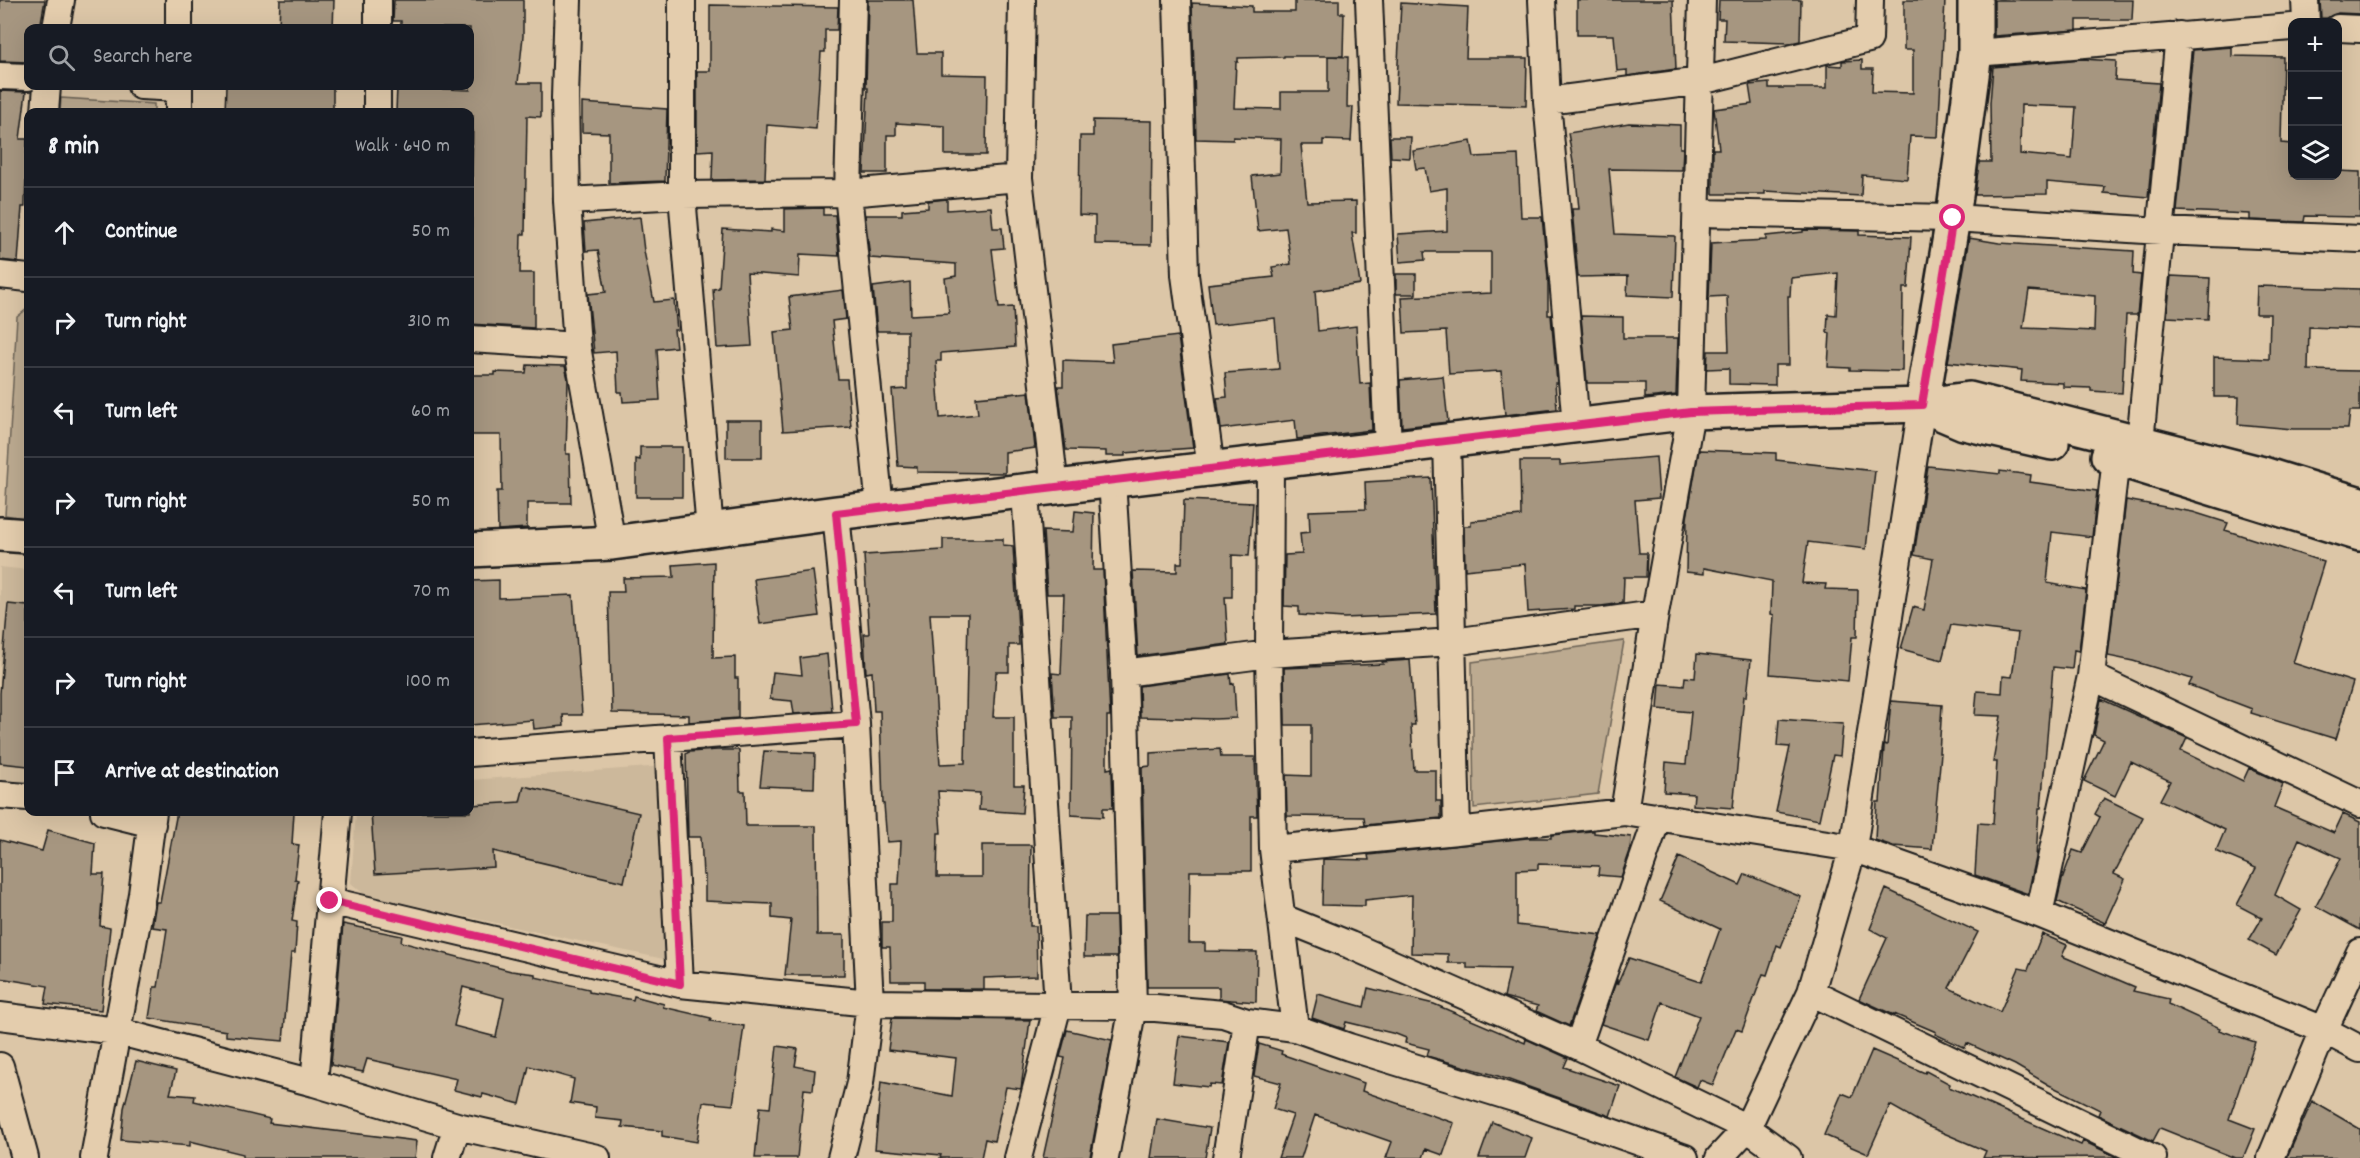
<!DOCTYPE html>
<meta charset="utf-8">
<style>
:root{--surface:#171b24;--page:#242831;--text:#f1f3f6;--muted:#9ea1a6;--line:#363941}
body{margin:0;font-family:Dekko,sans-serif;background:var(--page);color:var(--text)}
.controls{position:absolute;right:18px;top:18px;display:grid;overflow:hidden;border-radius:12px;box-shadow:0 6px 24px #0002}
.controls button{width:54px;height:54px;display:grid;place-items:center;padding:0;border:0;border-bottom:2px solid var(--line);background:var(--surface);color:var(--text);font:30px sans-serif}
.stop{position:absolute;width:18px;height:18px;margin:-14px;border:4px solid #db2777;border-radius:50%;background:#fff}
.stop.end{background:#db2777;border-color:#fff;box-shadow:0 2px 6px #0008}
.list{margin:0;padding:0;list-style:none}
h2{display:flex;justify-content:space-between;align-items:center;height:78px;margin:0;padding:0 24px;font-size:26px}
h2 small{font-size:20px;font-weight:400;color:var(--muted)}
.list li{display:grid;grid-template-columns:39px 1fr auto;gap:18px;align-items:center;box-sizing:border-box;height:90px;padding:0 24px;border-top:2px solid var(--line)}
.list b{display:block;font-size:22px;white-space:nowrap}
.list em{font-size:20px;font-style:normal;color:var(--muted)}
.icon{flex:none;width:33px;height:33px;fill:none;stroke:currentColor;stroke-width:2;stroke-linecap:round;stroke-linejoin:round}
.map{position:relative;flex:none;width:2360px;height:1158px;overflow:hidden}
.search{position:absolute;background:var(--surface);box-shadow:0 6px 24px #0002;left:24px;top:24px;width:450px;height:66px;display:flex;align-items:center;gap:15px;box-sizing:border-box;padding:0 21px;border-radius:12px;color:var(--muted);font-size:22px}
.panel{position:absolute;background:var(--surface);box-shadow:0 6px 24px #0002;left:24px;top:108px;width:450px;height:708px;border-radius:12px}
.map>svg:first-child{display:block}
.built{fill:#ccb89b}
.green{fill:#bcaa90;stroke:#6c6356;stroke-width:1.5}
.building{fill:#a69680;stroke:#1c1c1c;stroke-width:1.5;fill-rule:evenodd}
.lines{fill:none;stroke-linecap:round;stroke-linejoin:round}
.street-casing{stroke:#1c1c1c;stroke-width:30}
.secondary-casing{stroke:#1c1c1c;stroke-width:38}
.street{stroke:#e4cdad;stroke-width:26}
.secondary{stroke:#e4cdad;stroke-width:33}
.route{stroke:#db2777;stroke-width:8}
</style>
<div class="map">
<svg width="2360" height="1158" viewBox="0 0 2360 1158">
<rect width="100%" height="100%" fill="#dcc6a7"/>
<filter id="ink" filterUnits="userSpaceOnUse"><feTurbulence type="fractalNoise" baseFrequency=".0167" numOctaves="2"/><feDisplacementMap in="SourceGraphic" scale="12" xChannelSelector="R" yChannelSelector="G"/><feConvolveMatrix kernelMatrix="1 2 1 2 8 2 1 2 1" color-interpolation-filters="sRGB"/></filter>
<g filter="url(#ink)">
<!-- built -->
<path class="built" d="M0,567L28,570V787L0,784Z
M664,766L673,961L365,895L351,883L356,812H470V780Z"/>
<!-- green -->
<path class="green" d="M61,98L154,104V112H60Z
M28,308V519L5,515L17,317Z
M1624,641L1598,794L1474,808L1472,662Z"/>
<!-- building -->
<path class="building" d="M0,0H45L40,28H28V62L0,61Z
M280,0H334L333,28H279Z
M394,0H523V36L518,83H541V117L527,116L525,234H521L520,273H534V328L470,324L473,115H471V112H396L397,87L470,90V28H401V21H393Z
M868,0H913L917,53H941V74L987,75L986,155H945V126L896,123V135H887V173H864L868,88H866Z
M1295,0H1339V13H1344L1343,56H1284V57L1238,58V62H1236L1234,108L1281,109V92H1328V56L1348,57L1347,107H1353L1351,141L1323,140V145H1301L1307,202L1356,201V233H1352L1360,284L1315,291L1318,331L1356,326L1360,384L1370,383L1372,430L1297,439L1295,420L1221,429L1217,398L1227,397L1225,373L1279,369L1275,318L1213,325L1208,284L1274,277L1272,267L1291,264L1286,228L1258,231L1252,176L1280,173L1281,139L1233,137V140L1196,139L1192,3L1252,6V12H1295Z
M1577,0H1673L1676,69L1627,76V70L1617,71L1614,35H1577Z
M1719,0H1801L1800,41L1791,43L1724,41L1725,19H1718Z
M1904,0H1945L1938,137L1910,136L1907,179L1862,175L1861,196L1765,191V194H1713V149H1719L1714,109L1752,104L1749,85L1769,83V88H1827V65L1842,66V61L1862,60V69H1873L1872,92L1913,93V50H1904Z
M1994,0H2133L2132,20H2077V30L1994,36Z
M2320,0H2360V14L2338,13L2327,18H2321Z
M1401,3L1468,7L1466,58H1527L1526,106L1396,103Z
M710,5L838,7L837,30H825V52H821L816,129L767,125L765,179L712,180L713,150L697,151V71H710Z
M2232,47V56L2283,57L2281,143L2292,144V176H2337V171L2360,172V217L2305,216L2304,222L2250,220V214L2177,211L2193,50Z
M2082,59L2116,61L2115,80L2159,83L2148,197L2104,193L2105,187L2047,182V194L1975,195L1979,162H1991L1990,103L1993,67ZM2021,105L2076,107L2072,159L2020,154Z
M226,86H333V112H225Z
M0,91L26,92L20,139H27L25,207H22L18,262L0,260Z
M582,103L667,109L665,181L609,183V133L582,132Z
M1093,120L1152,121L1151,245L1095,244V216L1079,215L1080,136H1093Z
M1629,123L1680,125V148H1683L1682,170L1609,169L1615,234L1675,236L1673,297L1627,295L1628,276L1578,277L1572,209H1579L1575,167L1574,168L1568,133Z
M1390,137H1411L1410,158L1391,157Z
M1471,141L1474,157L1518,155L1521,217H1542L1548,277V315H1551L1557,383H1555L1557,409L1505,415L1501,371L1449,374L1446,331L1404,333L1402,297L1491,293V252H1424L1425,260L1400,262L1398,234L1447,231V188L1429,191L1425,168L1416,169L1413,151Z
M947,199V210L991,207L993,228H1002L1004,248L992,249L999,308L1013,307L1015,347L941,353V361H936L940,418L978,414L976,397L1029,392L1035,448L1005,452V473L917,472V467L898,466L892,390L907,389V331H877L873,287L910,282L911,315L949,313L945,278L956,276V264L870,258L865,215H902V210L928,208V201Z
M823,208V215H835L839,256L800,254L799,277L747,273L752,346L717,348L713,289L719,288L723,229L771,232V229L785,231V209Z
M640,217L644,251L654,302L674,300L677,330H674L676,347L657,349L660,400L623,402L622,392H618L616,351L594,353L588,294L606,292L598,250L586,251L584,223Z
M1803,230L1859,231V235L1911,237L1908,288H1903L1902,371L1850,370V368L1828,367L1830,333L1827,332L1828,314L1836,315L1838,273L1791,278L1790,296H1788L1789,365H1775V385L1729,384V368L1707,369L1708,351H1729L1727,296L1709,297L1711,243L1766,240V236L1803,232Z
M1969,238L1999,243L2134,251L2133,274L2141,275L2137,315H2126L2122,393L2091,391V388L2063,387V383L2021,381L2022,370L1948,362ZM2029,290L2095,296L2094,331L2023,328Z
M1396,274H1416V294H1396Z
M2171,276L2210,278L2208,319L2167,317Z
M2257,286L2360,289V329L2309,327L2308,370L2360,371V411H2350L2348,429H2293L2238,424L2239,397H2214V357L2269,359L2270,314H2256Z
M843,290L846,319L832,321L838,379H847L851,427L783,431L774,332L793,330L789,297Z
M1581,316L1623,317V338H1678L1676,395L1645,398V383H1587Z
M1178,336L1193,448L1125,453V456H1106V451L1066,450L1058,386H1063V360L1113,362L1111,344Z
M527,365L565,366L568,379L566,454H570L571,503H527V528L498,530L497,491H502L501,435H470V375H495V372L526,373Z
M1443,376L1448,422L1402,427L1400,380Z
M726,420H762V458H726Z
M640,447H682V497H636V459L640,460Z
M1699,450L1776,453V460L1875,471L1866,549L1808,542L1802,583L1826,584L1825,589L1858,590L1857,637H1852L1848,681L1770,674L1774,615L1771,614L1772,581L1704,568V574L1686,572L1687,518Z
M1656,457L1659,498L1635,500L1639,553H1647L1646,577H1624L1623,603L1601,606H1574V609L1528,612L1525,564L1465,570L1464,526H1471V521L1521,516L1520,461H1560V465Z
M1928,466L2000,474V471L2031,475L2030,482L2097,491L2092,537L2052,532L2047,583L2086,590L2079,651L2074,650L2072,669L2053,667L2041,808H2039L2036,858L2028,894L1975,875L1978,823L1993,824L1997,762H1993L2001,716L1975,715L1977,691L2002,693L2003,676L2012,677L2018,633L1951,625L1942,660L1901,649L1913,607L1924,610L1933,559L1914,555Z
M1431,478L1436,614L1344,618L1299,615V607L1284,606L1285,555L1302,554L1300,533L1310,532L1309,511L1366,509L1365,482Z
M1184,500L1253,503L1249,556L1232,555V597H1225L1228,644L1138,656L1133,571L1177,572V563H1182Z
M2126,500L2193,512L2228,523L2225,530L2324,562L2293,663L2353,682L2336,739L2251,713L2252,709L2189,685L2192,679L2133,661L2108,656Z
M1075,511L1094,513L1093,570H1103L1110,716H1107V769L1112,768L1113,808H1103V817L1071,815L1072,717H1055L1052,673L1061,674L1064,594H1047L1043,531L1073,532Z
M943,539H1003V545L1013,546L1019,645H1009V672H996L993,717H1014V785H1024L1022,813L979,810L980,793L938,791L941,833H938L937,877H982V845H1031L1030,926H1036L1037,976L984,978V989H924V981H891L890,947H882V922H892V884H899L901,841L887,842L884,804H883L880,711H874L872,672L866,673L864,634H869L864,555L943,550ZM930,614H968L965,763L940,764Z
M714,562L713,658L735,657V678H738V718L689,722V715L612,713L608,592H624L623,578L674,577L673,565Z
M813,571L819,616L760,624L754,579Z
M499,580V598L573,595L582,715H563L564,726L534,729L533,720L470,725V581Z
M8,604L28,606V766L0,763V693Z
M827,654L832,711L794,714L792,701L770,699L773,672L802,675L800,658Z
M1697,654L1751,660L1747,696H1744L1733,808L1693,805L1694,794L1664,792L1666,762L1686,764L1691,712L1658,709L1660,684L1684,686L1685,677L1695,678Z
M1410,660L1415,725H1411L1414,770H1436V801H1441V818L1365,825L1364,817L1287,816L1286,775L1311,776V725H1285L1284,668L1383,664L1382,662Z
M1230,674L1231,684L1234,683L1236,718L1215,719L1140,717L1139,686Z
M2101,699L2187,738L2181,751L2243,781L2249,768L2283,784L2274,807L2334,833L2343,814L2360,822V930L2316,906L2341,858L2299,839L2275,895L2301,910L2276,955L2249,940L2262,918L2237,905L2256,868L2216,851L2225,830L2160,800L2170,781L2131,762L2115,796L2084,781L2104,740L2094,735Z
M1891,701L1942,705L1939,753H1941L1932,849L1893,846L1875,840L1877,802H1880L1884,748V744L1887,745Z
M1779,719L1843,724L1840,756L1833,755L1819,820L1776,812L1790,747L1777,746Z
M1220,749L1221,757H1255L1257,816H1251V871H1190L1189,943H1205V951L1257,952L1256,1002L1219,999V987H1147L1142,767L1150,766V753Z
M717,750H739L740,791H745L746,826H816L817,935H844V975H785L791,920L772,918V904L705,901V875H703L701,837H688L686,754L689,752Z
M764,751L815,753L814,788L760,786Z
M524,786L639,813L624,882L493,851L494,867L375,874L371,812H470V805L520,802Z
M2104,798L2143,817L2114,874L2125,879L2105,923L2057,901L2062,880L2073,850L2082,853L2100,817L2095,814Z
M177,812H294L292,844L299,845L295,879L298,880L292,921L297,922L295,953H291L283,1041L226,1036V1031L149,1018L154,987H158L167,929L152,927L156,902H160Z
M48,830L95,843L93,874H104L100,926L110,928L101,1010L45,1004L48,986L0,978V840L42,851Z
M1591,831H1594V833L1631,837L1630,851L1621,877L1598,875L1599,866L1538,864V869L1517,870V925L1601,935L1569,1026L1536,1011L1538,1006L1504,997L1510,969L1467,968V963H1448V954L1411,953L1412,895L1365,900V906L1322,905L1323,859L1369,860L1368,855L1527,838H1551V835Z
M1679,857L1740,885L1745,874L1801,897L1781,947L1777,945L1767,975L1763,974L1742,1031L1736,1029L1713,1085L1700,1080L1697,1087L1675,1077L1699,1016L1662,1002L1649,1040L1601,1024L1617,979V985L1629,958L1701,982L1720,929L1660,901Z
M1886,889L1978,932L1949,988L2000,1012L2019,968L2028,970L2042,934L2067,945L2062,956L2135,987L2133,991L2169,999L2168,1004L2220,1028L2219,1030L2255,1042L2229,1119L2255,1129L2243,1158H2235L2160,1128L2153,1141L2098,1115L2100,1110L2049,1085L2015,1065L1967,1043L1965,1048L1935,1034L1936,1032L1894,1014V1015L1859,999L1887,938L1870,929Z
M1085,916H1116L1117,957H1084Z
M343,924L402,936L401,942L511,971L535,974V977L589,989V992L633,1000L634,996L664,1004L663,1007L711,1018L710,1021L744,1026L733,1105L703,1102L697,1142L662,1136V1131L622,1127L623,1121L595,1118L596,1107L570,1103L574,1079L529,1066L520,1104L483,1094L482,1097L454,1090L457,1079L367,1059L363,1072L331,1065ZM463,987L504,998L496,1037L454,1026Z
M1368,988L1434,1004L1525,1043L1526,1039L1568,1058L1564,1067L1620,1086L1610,1116L1498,1076L1427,1056L1429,1049L1405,1043L1406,1038L1396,1034L1346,1022L1344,1029L1312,1018L1318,994L1364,1007Z
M892,1018L1030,1020L1021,1089L1006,1087L994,1141L985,1139L981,1158H940L941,1155L875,1149L881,1082L952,1096L956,1058L888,1050Z
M1067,1030L1112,1040L1090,1157L1043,1158L1065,1058L1060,1057Z
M1179,1036L1229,1042L1222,1085L1210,1084L1209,1087L1173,1083Z
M1259,1044L1282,1051L1281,1054L1364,1083L1362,1091L1454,1123L1443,1155L1426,1149L1423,1158H1386L1392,1142L1315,1115L1301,1158H1278L1293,1115L1273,1109L1281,1083L1254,1076Z
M777,1046L798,1049L795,1066L815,1070L813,1090L804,1089L797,1158H755L760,1107L770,1108Z
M1872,1050L1925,1073L1926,1071L1950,1084L1949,1087L2081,1145L2083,1141L2117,1157L1983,1158L1986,1151L1927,1126L1890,1105L1868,1154L1824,1135L1842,1093L1852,1097Z
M136,1061L176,1071L170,1094L195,1096L194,1101L270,1119L269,1123L417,1141L415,1158H243V1154L190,1141V1146L121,1140L124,1108Z
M2312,1101L2360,1129V1158H2287Z
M1157,1119L1210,1128L1205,1158H1151Z
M1492,1122L1532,1138L1525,1158H1479Z"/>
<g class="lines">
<!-- street casing -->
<g class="street-casing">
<path id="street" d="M179,0V28
M568,0L565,98L567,201L577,346
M682,0V195L710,531
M853,0L848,193L880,508
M1177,0L1185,275L1211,469
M1369,0L1388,448
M1542,0L1547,101L1576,425
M2305,0L2306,22
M56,28L61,0
M378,28V0
M2338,28L2360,29
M1975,53L2292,27
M0,76L28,77
M141,86L179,88
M1547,101L1701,81L1869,39L1870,0
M45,112L47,86
M179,112V86
M377,112V86
M1019,178L1055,488
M567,201L682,195L848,193L1019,178L1022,0
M1698,213L1953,218L2161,231L2360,239
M0,275L28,278
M470,339L577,346L612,543
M1447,441L1457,831
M2140,442L2179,35
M1270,462L1269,654L1273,849L1295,1028
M836,513L856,724L870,1003L860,1083L841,1158
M1124,673L1269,654L1453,642L1655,614
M2091,676L2360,804
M668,738L680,984
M470,753L856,724
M0,795L28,797
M104,812L152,824
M1624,812L1655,614L1691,412L1702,0
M1273,849L1457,831L1624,812L1853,848L2039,914L2324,1030L2360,1049
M330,901L680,984L870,1003L1133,1006L1223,1014L1247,1022L1295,1028L1349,1047L1520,1100L1685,1158
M2039,914L2091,676L2116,458
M1283,918L1350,945L1578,1046L1747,1128L1788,1158
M1811,992L2153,1158
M0,1016L116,1031L314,1083L457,1126L597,1158
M1578,1046L1658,816
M0,1066L25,1158
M314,1083L338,812
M94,1158L142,894L153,812
M447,1158L457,1126
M1018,1158L1058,1005L1025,491
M1105,1158L1133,1006L1124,673L1112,480
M1226,1158L1247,1022
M1719,1158L1747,1128L1811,992L1853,848L1922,405
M2271,1158L2324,1030L2360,952"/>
</g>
<!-- secondary casing -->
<g class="secondary-casing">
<path id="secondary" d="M1922,405L1953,218L1975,53V0
M1924,406L1964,423L2052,443
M2108,456L2360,534
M0,534L28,536
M470,550L612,543L836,513L1691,412L1922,405L1969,399L2263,474L2360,504"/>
</g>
<!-- street -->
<use href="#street" class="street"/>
<!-- secondary -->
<use href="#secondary" class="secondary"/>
</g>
</g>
<g class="lines" filter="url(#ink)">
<!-- route -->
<path class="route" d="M330,901L680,984L668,738L856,724L836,513L1691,412L1922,405L1953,218"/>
</g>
</svg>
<div class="controls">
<button>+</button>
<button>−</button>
<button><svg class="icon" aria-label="layers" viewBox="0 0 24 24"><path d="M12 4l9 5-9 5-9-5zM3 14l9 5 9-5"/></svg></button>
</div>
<div class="stop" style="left:1953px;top:218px"></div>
<div class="stop end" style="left:330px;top:901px"></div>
<div class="search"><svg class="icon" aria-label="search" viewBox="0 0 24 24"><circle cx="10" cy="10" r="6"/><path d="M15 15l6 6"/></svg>Search here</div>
<section class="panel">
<h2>8 min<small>Walk · 640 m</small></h2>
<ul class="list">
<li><svg class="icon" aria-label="ahead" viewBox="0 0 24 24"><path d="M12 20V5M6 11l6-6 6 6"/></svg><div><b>Continue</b></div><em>50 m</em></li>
<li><svg class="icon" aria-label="right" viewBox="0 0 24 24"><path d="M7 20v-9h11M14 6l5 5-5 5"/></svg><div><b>Turn right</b></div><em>310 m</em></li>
<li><svg class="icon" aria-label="left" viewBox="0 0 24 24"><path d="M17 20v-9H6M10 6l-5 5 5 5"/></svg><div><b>Turn left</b></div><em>60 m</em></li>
<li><svg class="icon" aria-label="right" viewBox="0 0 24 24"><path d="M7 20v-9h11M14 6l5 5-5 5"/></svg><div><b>Turn right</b></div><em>50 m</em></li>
<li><svg class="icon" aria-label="left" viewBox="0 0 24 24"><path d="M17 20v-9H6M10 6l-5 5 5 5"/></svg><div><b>Turn left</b></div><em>70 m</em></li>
<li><svg class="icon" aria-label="right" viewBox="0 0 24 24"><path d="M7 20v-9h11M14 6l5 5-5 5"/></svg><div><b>Turn right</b></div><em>100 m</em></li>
<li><svg class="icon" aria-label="arrive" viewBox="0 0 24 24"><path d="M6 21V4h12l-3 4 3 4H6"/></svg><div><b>Arrive at destination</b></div></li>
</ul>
</section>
</div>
